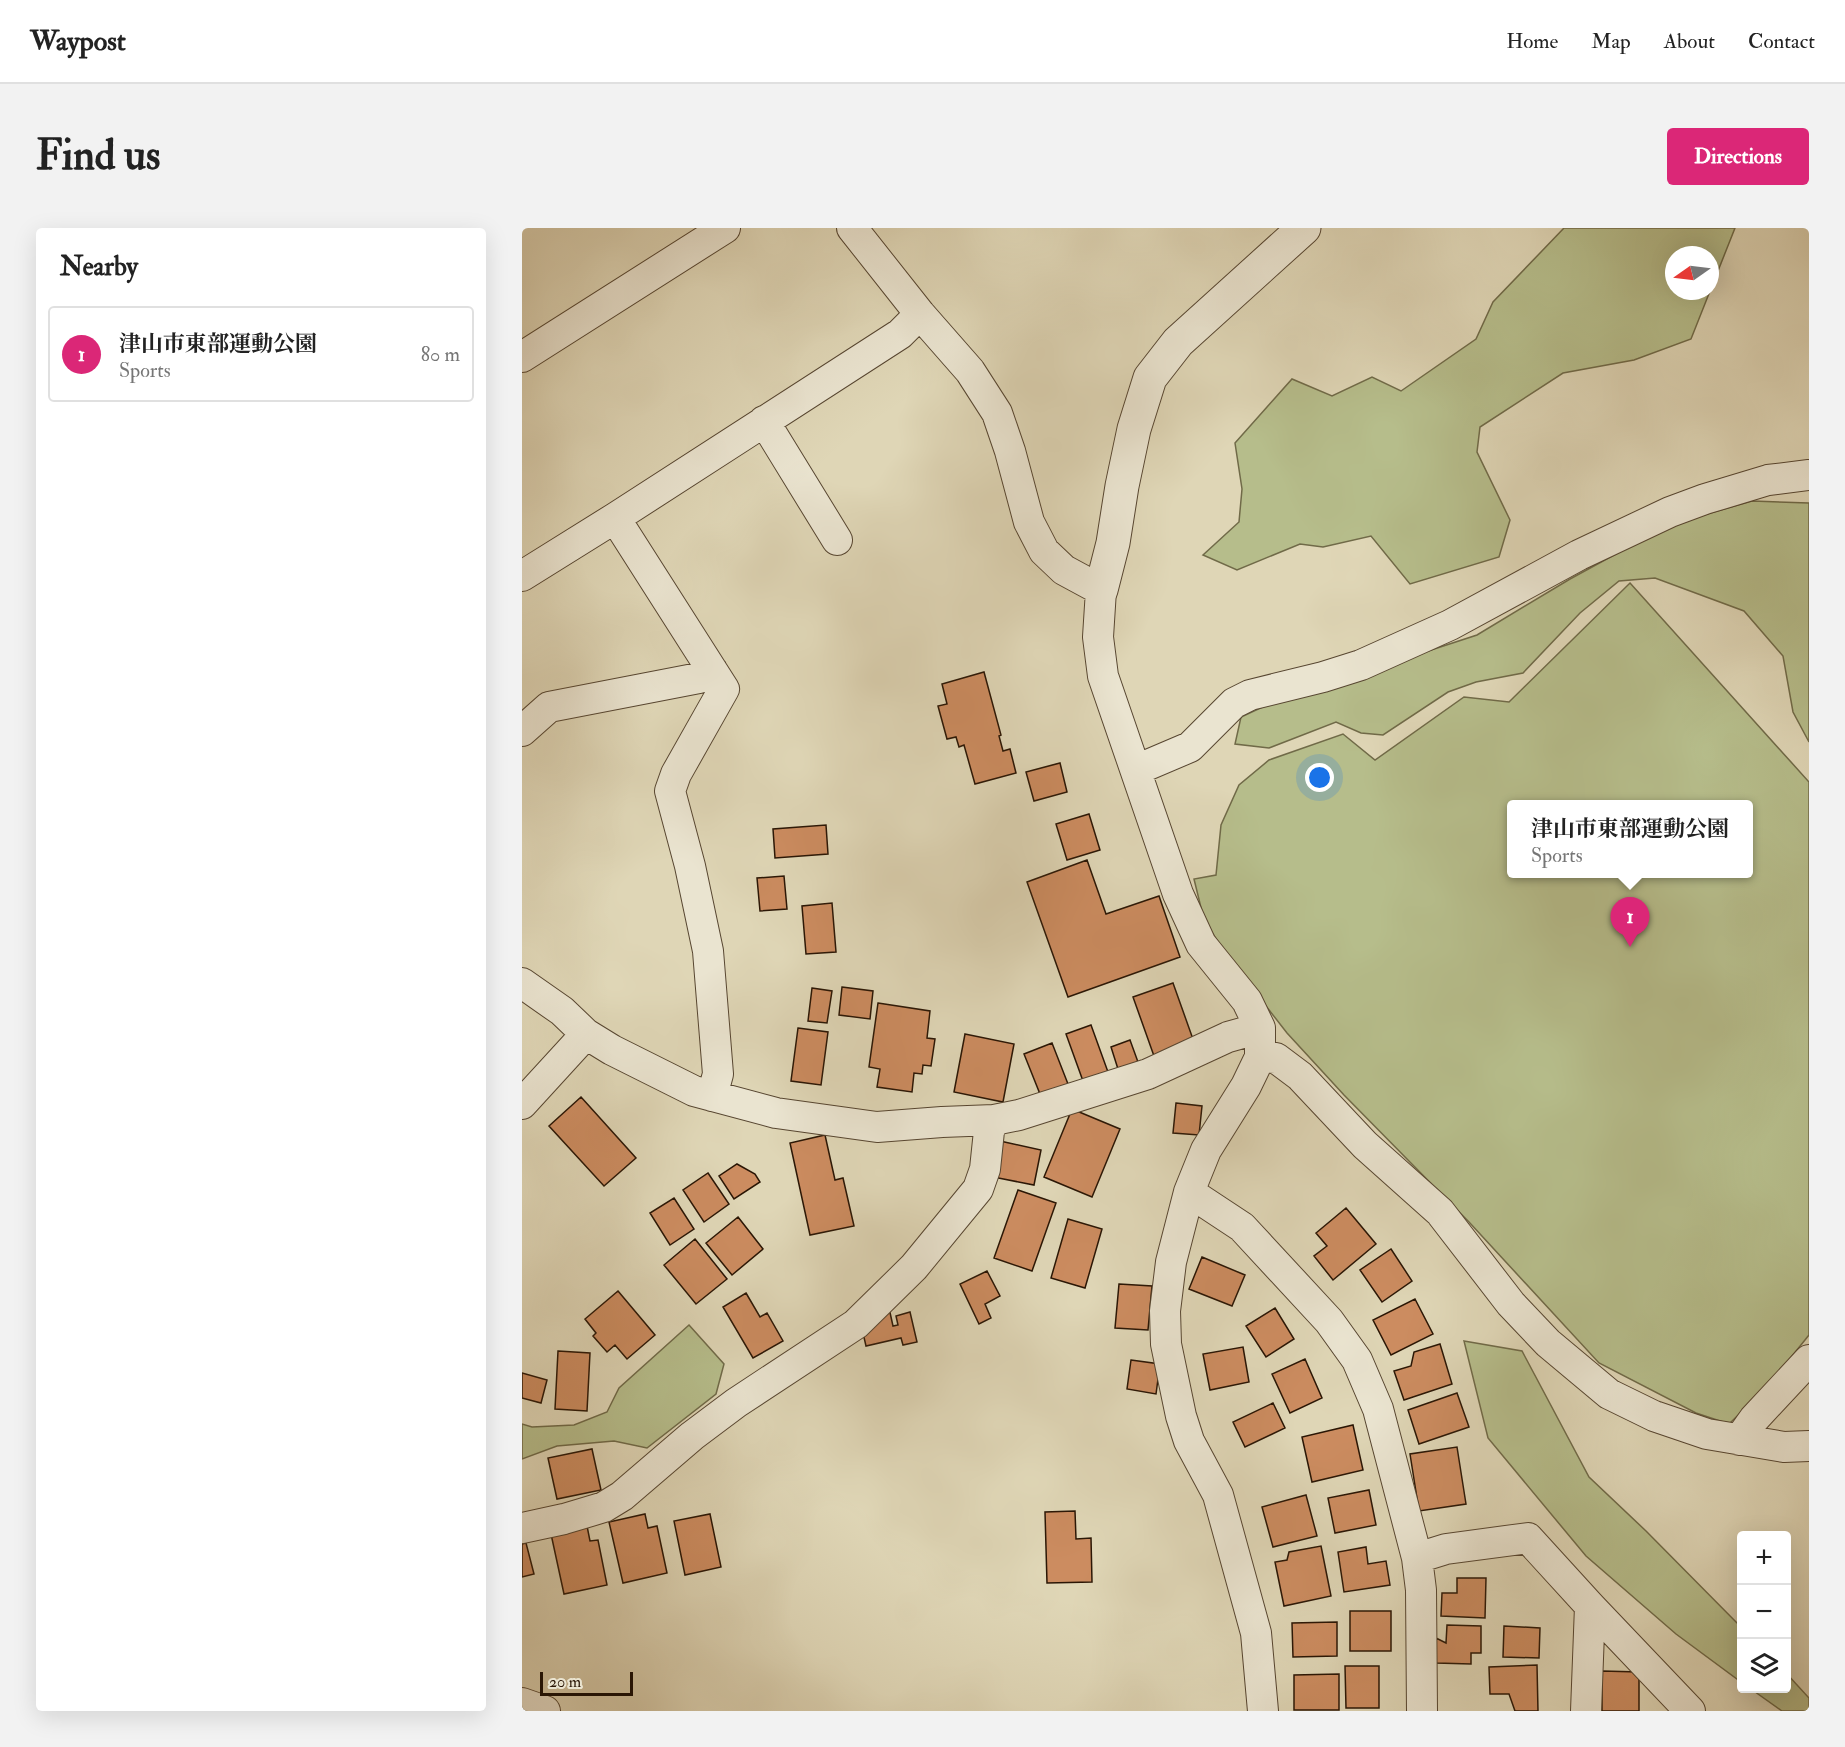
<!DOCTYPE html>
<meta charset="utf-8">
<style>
:root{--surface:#fff;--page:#f2f2f2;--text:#222;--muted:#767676;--line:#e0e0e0;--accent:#db2777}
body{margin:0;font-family:"IM FELL Double Pica","Noto Serif JP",serif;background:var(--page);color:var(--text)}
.controls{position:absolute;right:18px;bottom:18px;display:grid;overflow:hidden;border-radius:6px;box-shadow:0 6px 24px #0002}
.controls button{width:54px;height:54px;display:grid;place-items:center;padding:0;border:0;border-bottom:2px solid var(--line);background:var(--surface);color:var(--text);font:30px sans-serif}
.compass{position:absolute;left:1143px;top:18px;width:54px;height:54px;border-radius:50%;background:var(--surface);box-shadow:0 6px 24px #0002;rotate:256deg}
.scale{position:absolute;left:18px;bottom:15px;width:93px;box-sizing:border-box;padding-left:6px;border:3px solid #2a1605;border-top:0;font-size:16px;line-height:21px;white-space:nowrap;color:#2a1605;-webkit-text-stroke:4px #eae4d0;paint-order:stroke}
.you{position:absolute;left:798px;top:550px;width:21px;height:21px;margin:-15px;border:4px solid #fff;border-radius:50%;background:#1a73e8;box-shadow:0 0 0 9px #1a73e833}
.badge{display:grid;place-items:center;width:39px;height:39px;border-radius:50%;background:var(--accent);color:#fff;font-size:20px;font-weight:700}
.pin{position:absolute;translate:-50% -50px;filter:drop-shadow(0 2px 3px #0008)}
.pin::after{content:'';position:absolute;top:32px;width:21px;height:18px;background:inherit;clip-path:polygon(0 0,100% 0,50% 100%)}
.popup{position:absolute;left:985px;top:572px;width:246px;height:78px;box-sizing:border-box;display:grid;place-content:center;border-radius:6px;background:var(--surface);filter:drop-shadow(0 2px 4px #0005);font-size:20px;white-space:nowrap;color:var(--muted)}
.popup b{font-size:22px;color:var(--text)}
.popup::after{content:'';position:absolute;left:50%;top:100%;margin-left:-12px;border:12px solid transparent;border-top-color:var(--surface)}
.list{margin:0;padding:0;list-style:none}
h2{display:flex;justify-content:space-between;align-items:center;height:78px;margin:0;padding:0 24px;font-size:26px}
h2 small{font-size:20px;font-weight:400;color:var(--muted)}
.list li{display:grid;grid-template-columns:39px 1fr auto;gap:18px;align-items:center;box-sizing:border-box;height:96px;margin:0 12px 12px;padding:0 12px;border:2px solid var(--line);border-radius:6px}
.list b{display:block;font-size:22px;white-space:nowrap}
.list p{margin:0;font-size:20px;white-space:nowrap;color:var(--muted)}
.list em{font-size:20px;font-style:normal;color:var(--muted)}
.icon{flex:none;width:33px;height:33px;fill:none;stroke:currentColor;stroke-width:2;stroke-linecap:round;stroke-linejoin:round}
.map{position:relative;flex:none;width:1287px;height:1483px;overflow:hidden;border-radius:6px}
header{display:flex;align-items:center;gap:36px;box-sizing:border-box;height:84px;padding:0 30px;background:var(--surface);border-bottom:2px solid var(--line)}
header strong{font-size:28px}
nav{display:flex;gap:33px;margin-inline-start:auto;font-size:21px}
.intro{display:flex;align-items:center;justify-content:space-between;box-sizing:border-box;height:144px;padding:0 36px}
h1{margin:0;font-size:42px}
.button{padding:15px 27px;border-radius:6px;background:var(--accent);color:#fff;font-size:21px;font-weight:700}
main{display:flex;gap:36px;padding:0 36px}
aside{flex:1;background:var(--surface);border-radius:6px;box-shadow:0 6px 24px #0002}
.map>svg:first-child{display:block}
.green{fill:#b6bd8b;stroke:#706a48;stroke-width:1.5;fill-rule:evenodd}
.building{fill:#cc8c60;stroke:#2a1605;stroke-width:1.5}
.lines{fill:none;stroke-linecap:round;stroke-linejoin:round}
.minor-casing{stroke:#574631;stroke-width:32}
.tertiary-casing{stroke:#574631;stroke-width:35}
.minor{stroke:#eae4d0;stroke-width:30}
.tertiary{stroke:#eae4d0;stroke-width:33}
</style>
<header>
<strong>Waypost</strong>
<nav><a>Home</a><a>Map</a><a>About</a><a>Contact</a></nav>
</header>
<div class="intro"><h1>Find us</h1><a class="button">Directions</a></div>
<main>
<aside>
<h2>Nearby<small></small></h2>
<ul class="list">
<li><span class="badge">1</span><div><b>津山市東部運動公園</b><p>Sports</p></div><em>80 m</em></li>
</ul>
</aside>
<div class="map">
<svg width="1287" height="1483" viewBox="0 0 1287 1483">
<rect width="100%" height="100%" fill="#dfd6b6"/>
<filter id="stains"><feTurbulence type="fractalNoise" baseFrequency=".00333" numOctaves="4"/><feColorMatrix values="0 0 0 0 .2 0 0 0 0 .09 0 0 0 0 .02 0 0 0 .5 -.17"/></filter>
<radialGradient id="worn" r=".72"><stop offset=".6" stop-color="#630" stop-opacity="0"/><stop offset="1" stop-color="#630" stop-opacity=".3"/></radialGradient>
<!-- green -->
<path class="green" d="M1042,0H1213L1169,111L1112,132L1041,145L958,199L955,224L988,292L977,329L888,356L849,308L801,319L778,316L715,342L681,327L717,294L720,261L713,215L770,151L810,168L850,149L879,163L954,111L971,74ZM1152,27H1188V63H1152Z
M1230,273L1287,275V514L1271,484L1261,428L1222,383L1133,350L1097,353L1058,385L1001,445L954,454L926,464L861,507L839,505L814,494L747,520L713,516L719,489L756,472L955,407L1048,351L1147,297Z
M1108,355L1287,554V1107L1245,1159L1207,1196L1174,1185L1077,1135L947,994L822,867L765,805L705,728L682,692L672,651L694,647L699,597L717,557L747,532L821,506L853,532L942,469L987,474ZM990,576H1226V646H990Z
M167,1097L202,1136L194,1166L125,1220L92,1213L35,1218L0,1231V1196L10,1199L52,1197L85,1184L97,1160Z
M942,1113L1000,1123L1067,1249L1124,1303L1219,1399V1454L1154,1406L1064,1328L966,1210Z
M1265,1446L1287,1470V1483H1260L1229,1461L1264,1460Z"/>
<!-- building -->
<path class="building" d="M462,444L479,507L477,508L481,523L488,521L494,545L453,556L442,517L437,519L434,509L425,511L416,478L425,476L420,456Z
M538,535L545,564L512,573L504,544Z
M567,586L578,622L545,632L534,596Z
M304,597L306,626L253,630L251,601Z
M565,632L584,686L637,668L658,729L546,769L505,654Z
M262,648L265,681L238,683L235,650Z
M310,675L314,724L284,726L280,678Z
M651,755L672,814L632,828L611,769Z
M320,759L351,763L348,791L317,787Z
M290,760L310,763L305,795L286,793Z
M356,775L408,783L405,810L413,811L409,838L401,837L400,846L392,845L390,864L355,859L358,841L347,839Z
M569,797L586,844L561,853L544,806Z
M276,800L306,804L299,857L269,853Z
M443,806L492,816L481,874L432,864Z
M608,812L616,834L596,841L589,819Z
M530,815L546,856L518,866L502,826Z
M59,869L114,930L82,958L27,898Z
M654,875L680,878L677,907L651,905Z
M550,881L598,901L570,969L522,949Z
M303,907L313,952L321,950L332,998L288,1007L268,915Z
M478,913L519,922L512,957L471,949Z
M215,936L233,946L238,954L212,971L197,948Z
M186,945L207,976L182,994L161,962Z
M496,962L534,975L510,1043L472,1030Z
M152,970L172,1001L148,1017L128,985Z
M824,980L854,1016L811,1052L792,1028L805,1018L794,1005Z
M216,989L241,1021L210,1047L184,1015Z
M546,991L580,1001L563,1060L529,1050Z
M173,1011L205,1051L174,1076L142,1037Z
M869,1021L890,1053L860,1074L838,1042Z
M680,1029L723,1047L710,1078L667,1061Z
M465,1043L478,1068L463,1076L469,1090L457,1096L438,1056Z
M597,1056L630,1058L626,1102L593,1100Z
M96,1063L133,1107L105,1131L93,1117L85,1124L71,1108L74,1105L63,1091Z
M224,1065L238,1089L245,1085L261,1113L231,1130L201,1079Z
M893,1071L911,1106L869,1127L851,1092Z
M367,1080L371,1098L376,1097L374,1088L388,1084L395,1114L381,1117L379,1110L344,1118L341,1105Z
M753,1080L772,1111L744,1129L724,1098Z
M918,1116L930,1156L882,1172L872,1143L889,1138L892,1124Z
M721,1119L727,1154L688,1162L681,1126Z
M36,1123L68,1125L65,1183L33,1181Z
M783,1131L800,1170L768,1185L750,1146Z
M609,1132L638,1136L634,1166L605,1161Z
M0,1145L25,1152L19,1175L0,1170Z
M935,1165L947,1199L897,1216L886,1182Z
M751,1175L763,1200L723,1219L711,1194Z
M831,1197L841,1242L790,1254L780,1209Z
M935,1219L944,1276L897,1283L888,1226Z
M70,1221L79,1262L35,1271L26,1230Z
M847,1262L854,1297L813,1305L806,1270Z
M784,1267L795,1308L751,1319L740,1279Z
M553,1283L554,1311L569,1310L570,1354L525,1355L523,1284Z
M123,1286L126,1300L135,1298L145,1345L101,1355L87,1294Z
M188,1286L199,1339L163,1347L152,1293Z
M65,1298L68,1313L76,1312L85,1357L42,1366L29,1306Z
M4,1315L12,1346L0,1349V1316Z
M799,1318L809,1368L762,1378L753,1334L765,1332L767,1324Z
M844,1319L846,1336L864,1333L868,1357L822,1364L816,1324Z
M935,1350H964L963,1390L919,1388L920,1365H935Z
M828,1383H869V1423H828Z
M815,1394V1428L771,1429L770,1395Z
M925,1397L959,1398V1425H949V1436L914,1435V1410L924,1415Z
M982,1398L1018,1400L1017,1430L981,1429Z
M1015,1437L1016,1483H993L987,1466H968L967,1439Z
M823,1438H857V1480H824Z
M1080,1443L1117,1444V1483H1080Z
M817,1446V1482H772V1447Z"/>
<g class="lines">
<!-- minor casing -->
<g class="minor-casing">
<path id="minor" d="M330,0L398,86L448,143L475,185L488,223L507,294L522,323L542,342L579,362L576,409L581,448L656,666L679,716L725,773L738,800V829L724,858L684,922L667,964L649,1034L643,1083L644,1116L659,1188L667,1213L696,1267L734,1405L741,1483
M0,129L203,0
M242,193L315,312
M93,290L202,461L154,546L148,563L168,638L186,723L196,846L190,868
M0,348L93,290L378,106L398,86
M0,503L27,479L177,450L190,442
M614,542L668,519L712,475L728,467L801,449L839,437L928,397L1057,327L1148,284L1183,271L1246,252L1287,247
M0,755L40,783L64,806L90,822L172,863L254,885L355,899L420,894L472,892
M738,829L754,830L778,848L843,917L918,984L989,1076L1026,1115L1087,1166L1132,1188L1185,1206L1262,1219L1287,1218
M0,876L64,806
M667,964L720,999L807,1093L835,1132L856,1181L895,1330L899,1362L900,1483
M1217,1212L1232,1191L1287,1132
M0,1300L42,1291L82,1279L100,1268L170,1208L214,1175L334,1096L392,1039L456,961L463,941L467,903L472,892L497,887L626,846L706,809L738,800
M895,1330L924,1321L1006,1310L1068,1378L1168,1483
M0,1475L23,1483
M1064,1483L1068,1378"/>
</g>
<!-- tertiary casing -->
<g class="tertiary-casing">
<path id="tertiary" d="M579,362L591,315L600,258L612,201L628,150L656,114L782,0"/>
</g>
<!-- minor -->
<use href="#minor" class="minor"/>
<!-- tertiary -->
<use href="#tertiary" class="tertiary"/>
</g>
<rect width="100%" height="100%" filter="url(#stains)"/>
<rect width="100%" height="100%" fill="url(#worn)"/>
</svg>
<div class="controls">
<button>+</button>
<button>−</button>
<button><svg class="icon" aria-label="layers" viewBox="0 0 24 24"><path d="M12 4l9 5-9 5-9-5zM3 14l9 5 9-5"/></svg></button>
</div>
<svg class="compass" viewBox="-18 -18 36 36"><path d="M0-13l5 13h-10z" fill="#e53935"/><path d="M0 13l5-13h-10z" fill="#767676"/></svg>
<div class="scale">20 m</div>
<div class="you"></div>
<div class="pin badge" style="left:1108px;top:719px">1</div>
<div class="popup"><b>津山市東部運動公園</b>Sports</div>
</div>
</main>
